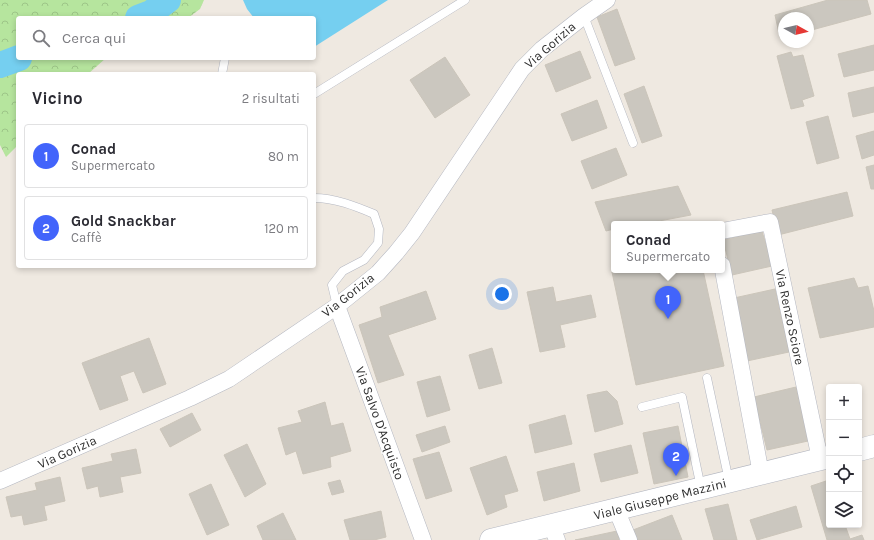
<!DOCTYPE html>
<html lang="it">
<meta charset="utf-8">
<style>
:root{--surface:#fff;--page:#f7f7f7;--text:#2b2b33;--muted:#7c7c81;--line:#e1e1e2;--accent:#4264fb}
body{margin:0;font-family:Karla,sans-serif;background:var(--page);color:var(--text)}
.controls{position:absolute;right:12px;bottom:12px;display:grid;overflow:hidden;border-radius:4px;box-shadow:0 2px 6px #0003}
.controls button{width:36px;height:36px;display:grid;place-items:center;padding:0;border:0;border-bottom:1px solid var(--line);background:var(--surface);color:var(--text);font:20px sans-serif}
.compass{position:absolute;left:778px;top:12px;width:36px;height:36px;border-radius:50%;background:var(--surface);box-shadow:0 2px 6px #0003;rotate:98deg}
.you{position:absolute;left:502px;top:294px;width:14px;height:14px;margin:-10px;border:3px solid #fff;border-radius:50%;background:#1a73e8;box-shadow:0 0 0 6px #1a73e833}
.badge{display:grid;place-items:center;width:26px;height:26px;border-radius:50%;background:var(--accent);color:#fff;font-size:13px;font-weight:700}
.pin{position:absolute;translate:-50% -33px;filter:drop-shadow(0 1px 2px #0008)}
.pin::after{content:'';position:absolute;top:21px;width:14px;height:12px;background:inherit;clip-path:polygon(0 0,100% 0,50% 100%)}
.popup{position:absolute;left:611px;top:221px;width:114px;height:52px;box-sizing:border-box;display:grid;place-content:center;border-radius:4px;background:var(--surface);filter:drop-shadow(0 1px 3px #0005);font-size:13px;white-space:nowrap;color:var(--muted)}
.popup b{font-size:15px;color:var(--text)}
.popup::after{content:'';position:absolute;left:50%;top:100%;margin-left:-8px;border:8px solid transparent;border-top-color:var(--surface)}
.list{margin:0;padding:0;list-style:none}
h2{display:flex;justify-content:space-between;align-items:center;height:52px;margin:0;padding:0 16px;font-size:17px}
h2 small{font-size:13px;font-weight:400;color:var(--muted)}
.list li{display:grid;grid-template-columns:26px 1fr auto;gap:12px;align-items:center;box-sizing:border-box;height:64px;margin:0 8px 8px;padding:0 8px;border:1px solid var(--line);border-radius:4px}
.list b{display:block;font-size:15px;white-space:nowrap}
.list p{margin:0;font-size:13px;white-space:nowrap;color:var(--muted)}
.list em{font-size:13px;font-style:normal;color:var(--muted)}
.icon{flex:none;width:22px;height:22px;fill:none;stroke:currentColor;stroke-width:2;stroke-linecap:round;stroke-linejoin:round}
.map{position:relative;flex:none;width:874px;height:540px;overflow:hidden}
.search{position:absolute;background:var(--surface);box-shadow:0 2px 6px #0003;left:16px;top:16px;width:300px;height:44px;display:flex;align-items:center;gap:10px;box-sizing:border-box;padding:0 14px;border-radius:4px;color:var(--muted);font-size:15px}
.panel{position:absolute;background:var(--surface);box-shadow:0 2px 6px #0003;left:16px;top:72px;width:300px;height:196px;border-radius:4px}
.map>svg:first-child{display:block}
.forest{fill:url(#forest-crowns)}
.water{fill:#75cff0}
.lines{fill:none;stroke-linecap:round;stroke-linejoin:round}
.river{stroke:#75cff0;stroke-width:26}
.building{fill:#cbc7bf;stroke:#cbc5ba}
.lane-casing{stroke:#b4b7c1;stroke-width:9}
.street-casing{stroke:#b4b7c1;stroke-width:17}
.secondary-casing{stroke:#b4b7c1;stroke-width:23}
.lane{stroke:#fff;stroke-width:8}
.street{stroke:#fff;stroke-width:16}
.secondary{stroke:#fff;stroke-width:22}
.labels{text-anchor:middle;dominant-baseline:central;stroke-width:3;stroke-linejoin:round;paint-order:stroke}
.street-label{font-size:13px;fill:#2e2e2e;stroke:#fff}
</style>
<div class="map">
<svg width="874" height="540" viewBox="0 0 874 540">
<defs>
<pattern id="forest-crowns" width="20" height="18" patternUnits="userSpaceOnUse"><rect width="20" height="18" fill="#b6e59e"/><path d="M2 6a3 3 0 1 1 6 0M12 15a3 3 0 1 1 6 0" fill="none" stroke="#9dc588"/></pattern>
</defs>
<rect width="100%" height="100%" fill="#efe9e1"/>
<!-- forest -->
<path class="forest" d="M0,0H204L200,9L188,18H18V58H106L88,74H18V145L6,157L0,145Z"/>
<!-- water -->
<path class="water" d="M243,0H388L314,47V18H254L247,9Z"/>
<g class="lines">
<!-- river -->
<path class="river" d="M138,18L151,13L168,0
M0,65L19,58"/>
</g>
<!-- building -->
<path class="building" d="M828,0H867L871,14L808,31V18H784V37L780,38L775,15Z
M617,9L635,59L615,66L597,17Z
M874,45V70L844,77L838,54Z
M580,51L591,78L556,92L545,65Z
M791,52L793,57L803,55L814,96L802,100L804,106L791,109L777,56Z
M445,57L470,95L435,118L410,80Z
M644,86L662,136L642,143L624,94Z
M874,87V112L853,117L848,93Z
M597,100L607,128L572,141L561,114Z
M828,116L839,158L817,164L806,122Z
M874,131V155L862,159L856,136Z
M616,148L627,175L592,189L581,161Z
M874,165V189H871L866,167Z
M678,186L691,215L643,224H614V229L606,231L595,202Z
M847,192L853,216L778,235L772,210Z
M762,231L772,266L732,275L723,240Z
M622,270H703L724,366L636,385L612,272Z
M854,278L858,288L868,286L874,311V327L820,338L808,288Z
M553,287L556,302L591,295L596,317L560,325L565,347L540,352L527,292Z
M775,289L789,352L747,361L734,298Z
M426,291L436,319L388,335L404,375L378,383L359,325L382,317L380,307Z
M149,338L166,384L143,393L134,371L120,376L128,400L100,410L82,363Z
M492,348L502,383L479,389L469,355Z
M440,376L450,410L427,417L417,382Z
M796,387L808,441L767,450L754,397Z
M607,391L617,401L623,424L595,432L587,395Z
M325,402L331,426L343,423L351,451L330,457L331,467L303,474L296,451L286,455L278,428L302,422L298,411Z
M192,413L201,430L170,447L160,429Z
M565,415L572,444L535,453L529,425Z
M445,426L450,442L422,452L416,435Z
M678,426L688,477L654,484L643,433Z
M247,444L266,484L245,497L224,455Z
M631,445L638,473L601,482L594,454Z
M136,449L141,473L120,477L123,492L100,497L98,486L87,489L82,468L113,461L111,454Z
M439,452L452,491L426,499L413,459Z
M506,456L518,491L504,495L507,507L487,515L470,468Z
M574,463L580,491L544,501L537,472Z
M60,477L65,501L44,506L47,520L24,525L22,515L11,517L6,497L37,490L35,483Z
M340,480L344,492L332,495L328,483Z
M829,480V525H845L850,539L862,535L864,540H827L811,486Z
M211,484L229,525L207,535L189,494Z
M728,504L737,540H714L705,509Z
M796,506L802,527L757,540L750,520Z
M381,511L386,537L374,540H350L344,520Z
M283,513L296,540H263L257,526Z
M672,515L682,540H636L633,530Z
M617,531L619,540H575Z"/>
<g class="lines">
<!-- lane casing -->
<g class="lane-casing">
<path id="lane" d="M584,16L633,143
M222,74L225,58
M314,94L465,0
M314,198C335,198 355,206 374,214L379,229L378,243L364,260L343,271L332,285L337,306
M707,378L729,481
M642,407L682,397L701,488"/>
</g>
<!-- street casing -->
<g class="street-casing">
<path id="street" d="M722,231L770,222L820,459
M722,265L761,474
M337,306L423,540
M0,481L190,398L229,379L337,306L378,273L396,253L412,233L522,69L542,49L584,16L607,0
M616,509L629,540
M551,525L557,540"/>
</g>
<!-- secondary casing -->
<g class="secondary-casing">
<path id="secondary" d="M859,450L874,446
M491,540L829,457"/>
</g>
<!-- lane -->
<use href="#lane" class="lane"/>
<!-- street -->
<use href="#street" class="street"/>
<!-- secondary -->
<use href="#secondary" class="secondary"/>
</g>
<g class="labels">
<!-- street labels -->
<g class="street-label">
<text transform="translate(550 45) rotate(-41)">Via Gorizia</text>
<text transform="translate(348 295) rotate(-38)">Via Gorizia</text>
<text transform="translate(790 317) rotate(78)">Via Renzo Sciore</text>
<text transform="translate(380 423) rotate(70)">Via Salvo D'Acquisto</text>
<text transform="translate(67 452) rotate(-24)">Via Gorizia</text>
<text transform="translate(660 499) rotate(-14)">Viale Giuseppe Mazzini</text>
</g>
</g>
</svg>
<div class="controls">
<button>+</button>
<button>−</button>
<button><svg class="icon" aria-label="locate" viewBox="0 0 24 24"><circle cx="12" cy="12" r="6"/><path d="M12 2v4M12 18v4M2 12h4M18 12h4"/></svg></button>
<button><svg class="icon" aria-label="layers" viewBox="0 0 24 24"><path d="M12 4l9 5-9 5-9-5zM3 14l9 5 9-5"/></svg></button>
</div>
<svg class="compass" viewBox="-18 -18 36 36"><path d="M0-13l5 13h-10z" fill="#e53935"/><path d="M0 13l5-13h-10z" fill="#7c7c81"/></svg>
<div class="you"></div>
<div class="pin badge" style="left:668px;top:319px">1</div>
<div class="popup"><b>Conad</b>Supermercato</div>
<div class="pin badge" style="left:676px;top:476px">2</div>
<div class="search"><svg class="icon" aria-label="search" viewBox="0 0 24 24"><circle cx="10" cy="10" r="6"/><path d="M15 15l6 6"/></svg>Cerca qui</div>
<section class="panel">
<h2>Vicino<small>2 risultati</small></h2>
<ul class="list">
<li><span class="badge">1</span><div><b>Conad</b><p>Supermercato</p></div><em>80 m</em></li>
<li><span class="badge">2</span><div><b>Gold Snackbar</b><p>Caffè</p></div><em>120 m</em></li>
</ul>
</section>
</div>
